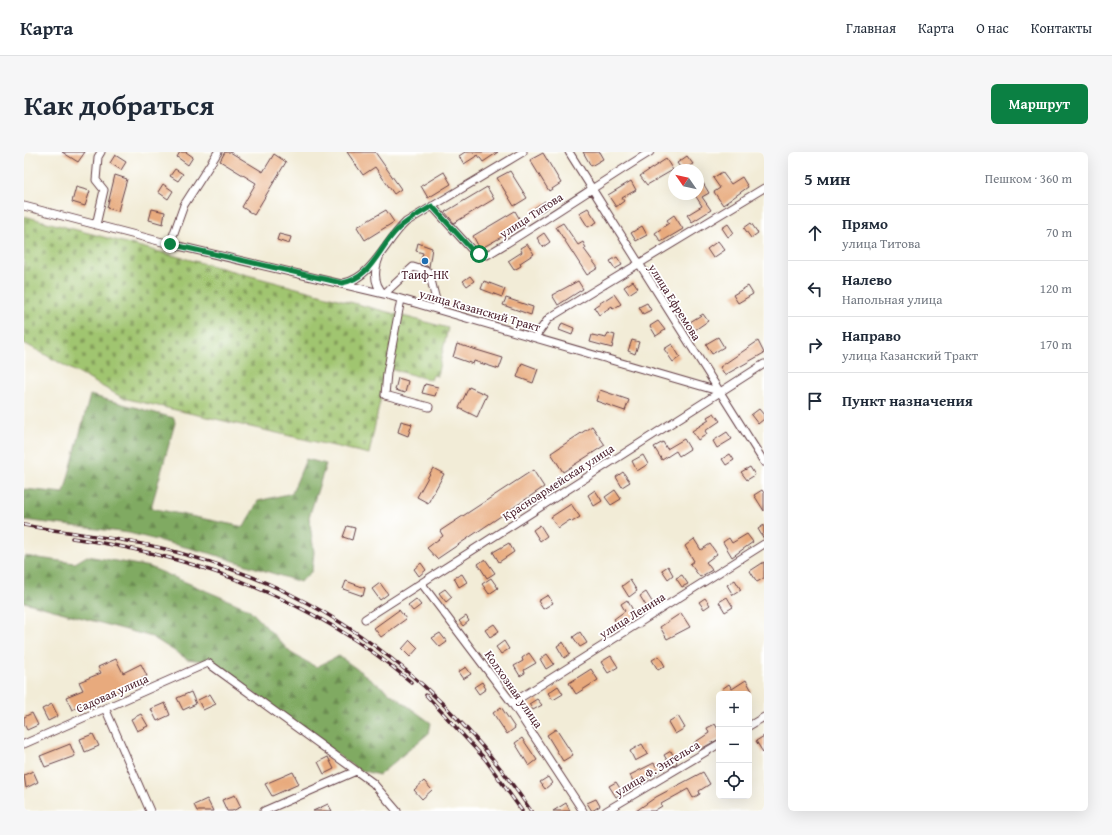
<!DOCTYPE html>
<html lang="ru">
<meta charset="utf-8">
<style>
:root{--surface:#fff;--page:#f6f6f7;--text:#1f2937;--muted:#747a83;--line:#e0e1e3;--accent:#0b8043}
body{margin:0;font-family:"Gentium Book Plus",serif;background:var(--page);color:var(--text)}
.controls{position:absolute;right:12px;bottom:12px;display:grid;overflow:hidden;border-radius:6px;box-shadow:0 4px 16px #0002}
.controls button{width:36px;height:36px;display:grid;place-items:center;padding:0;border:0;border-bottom:1px solid var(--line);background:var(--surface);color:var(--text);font:20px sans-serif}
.compass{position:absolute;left:644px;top:12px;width:36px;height:36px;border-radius:50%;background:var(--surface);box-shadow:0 4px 16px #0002;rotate:304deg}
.stop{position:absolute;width:12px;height:12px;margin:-9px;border:3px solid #0b8043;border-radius:50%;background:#fff}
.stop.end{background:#0b8043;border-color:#fff;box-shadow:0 1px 4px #0008}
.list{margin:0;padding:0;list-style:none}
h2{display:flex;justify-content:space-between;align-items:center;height:52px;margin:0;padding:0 16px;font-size:17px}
h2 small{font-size:13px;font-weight:400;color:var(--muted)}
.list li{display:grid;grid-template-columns:26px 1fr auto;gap:12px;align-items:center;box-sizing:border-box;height:56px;padding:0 16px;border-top:1px solid var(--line)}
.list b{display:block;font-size:15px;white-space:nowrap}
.list p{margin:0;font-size:13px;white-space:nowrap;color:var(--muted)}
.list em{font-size:13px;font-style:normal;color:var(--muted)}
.icon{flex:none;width:22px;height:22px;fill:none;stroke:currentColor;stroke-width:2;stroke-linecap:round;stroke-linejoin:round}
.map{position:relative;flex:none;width:740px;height:659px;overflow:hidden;border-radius:6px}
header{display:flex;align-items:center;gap:24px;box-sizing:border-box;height:56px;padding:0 20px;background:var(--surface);border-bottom:1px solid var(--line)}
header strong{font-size:19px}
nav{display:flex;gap:22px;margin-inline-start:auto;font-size:14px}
.intro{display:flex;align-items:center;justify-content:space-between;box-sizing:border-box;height:96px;padding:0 24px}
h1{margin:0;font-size:28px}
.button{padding:10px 18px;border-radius:6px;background:var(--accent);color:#fff;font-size:14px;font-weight:700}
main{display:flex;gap:24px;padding:0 24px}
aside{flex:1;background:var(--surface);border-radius:6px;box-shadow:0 4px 16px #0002}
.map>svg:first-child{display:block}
.forest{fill:url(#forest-firs);stroke:#656446}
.cemetery{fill:url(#cemetery-stones);stroke:#75724d}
.building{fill:#e8aa7d}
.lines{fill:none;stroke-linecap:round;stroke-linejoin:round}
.minor-casing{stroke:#633e45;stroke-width:9}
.minor{stroke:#fff;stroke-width:7}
.rail-casing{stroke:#4a1f2b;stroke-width:3.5}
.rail{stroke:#fff;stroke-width:2;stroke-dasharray:6;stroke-linecap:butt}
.route{stroke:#0b8043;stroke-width:5}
.poi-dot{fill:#1f6fb2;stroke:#fff;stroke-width:1.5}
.labels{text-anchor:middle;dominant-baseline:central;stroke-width:3.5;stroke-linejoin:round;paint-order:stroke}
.street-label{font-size:12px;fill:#4a1f2b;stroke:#fff}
.poi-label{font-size:12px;fill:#4a1f2b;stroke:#fff}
</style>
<header>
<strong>Карта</strong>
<nav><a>Главная</a><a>Карта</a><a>О нас</a><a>Контакты</a></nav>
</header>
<div class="intro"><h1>Как добраться</h1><a class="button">Маршрут</a></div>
<main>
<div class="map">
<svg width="740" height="659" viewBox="0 0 740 659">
<defs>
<pattern id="forest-firs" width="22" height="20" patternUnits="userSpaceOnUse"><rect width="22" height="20" fill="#80aa62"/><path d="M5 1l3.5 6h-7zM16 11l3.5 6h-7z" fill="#6b8a51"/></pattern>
<pattern id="cemetery-stones" width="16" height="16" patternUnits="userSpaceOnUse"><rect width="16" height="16" fill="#a0c56f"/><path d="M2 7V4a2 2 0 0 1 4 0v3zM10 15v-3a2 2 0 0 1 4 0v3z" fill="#849f5b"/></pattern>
</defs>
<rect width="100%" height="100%" fill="#fff"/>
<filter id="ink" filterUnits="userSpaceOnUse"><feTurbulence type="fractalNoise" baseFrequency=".025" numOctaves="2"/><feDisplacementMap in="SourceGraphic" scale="8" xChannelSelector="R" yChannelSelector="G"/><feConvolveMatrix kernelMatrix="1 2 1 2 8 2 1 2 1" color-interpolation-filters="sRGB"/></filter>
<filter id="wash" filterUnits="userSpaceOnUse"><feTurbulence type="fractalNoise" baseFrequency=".012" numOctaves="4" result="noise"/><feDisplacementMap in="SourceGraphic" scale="16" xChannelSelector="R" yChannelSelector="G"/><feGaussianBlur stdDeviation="0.9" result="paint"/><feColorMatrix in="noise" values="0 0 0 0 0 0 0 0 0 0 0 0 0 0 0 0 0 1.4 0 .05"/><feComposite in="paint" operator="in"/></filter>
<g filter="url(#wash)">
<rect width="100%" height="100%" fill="#f2ecd7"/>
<!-- forest -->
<path class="forest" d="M66,243L150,266L151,271L127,356L220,375L234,349L268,341L282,307L302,312L285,365L290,400L288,419L276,430L185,401L105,381L0,368V337L40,341Z
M0,404L51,411L63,404L126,415L225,457L267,501L292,515L315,504L407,571L405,581L355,623L333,617L187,510L163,507L128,485L0,450Z"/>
<!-- cemetery -->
<path class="cemetery" d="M0,64L424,176L413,224L409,223L407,228L363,216L345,302L99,246L0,191Z"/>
<g id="blocks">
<!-- building -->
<path class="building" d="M38,0H61L54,10Z
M156,0H162L169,5L164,13L153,5Z
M201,0H206L239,20L250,2L262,10L230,63L218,55L232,31L196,9Z
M323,0H351L377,37L370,42L351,15L339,23Z
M441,0H474L459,10L454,3L440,12L435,4Z
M559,0H575L579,7L567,14Z
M519,1L537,31L525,39L506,8Z
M91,3L102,10L97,18L86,11Z
M663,4L669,12L658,18L653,11Z
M642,7L649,18L623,33L616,24Z
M151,17L159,22L154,29L146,24Z
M486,19L503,46L490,54L473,26Z
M420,20L427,32L404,46L397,34Z
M698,20L707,32L718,25L724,35L699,53L690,40L696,36L689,26Z
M91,23L103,27L94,59L83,56Z
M607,29L612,38L598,46L600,49L592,55L584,43Z
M679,31L685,41L678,45L687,58L668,70L663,63L678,54L671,43L674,42V34Z
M139,32L149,39L144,47L134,40Z
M52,35L66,39L61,54L48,50Z
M463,35L470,47L430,71L421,60Z
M521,49L525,55L512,63L509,57Z
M564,56L573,70L564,75L555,61Z
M128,57L141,60L139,72L125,68Z
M362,58L370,70L341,88L333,75Z
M491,59L499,73L456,97L449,84Z
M650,63L659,77L637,90L631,81L645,71L643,68Z
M539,71L554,93L559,90L562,96L560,97L574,116L563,123L532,75Z
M727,71L734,81L727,86L720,76Z
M704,72L710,81L704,85L698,76Z
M618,74L623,83L612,89L607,81Z
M520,81L526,90L519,95L513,86Z
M255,82L267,85L265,92L253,88Z
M694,89L701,98L689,106L683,97Z
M394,91L408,96L405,115L396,112L399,101L392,99Z
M503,92L510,102L496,111L497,114L490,118L484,109L498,100L496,96Z
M593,105L598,113L591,117L586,109Z
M446,124L450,129L443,134L439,129Z
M460,129L481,137L478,145L457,137Z
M554,129L559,137L534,153L528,143Z
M609,129L614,136L605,142L600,135Z
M724,134L729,142L714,151L709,143Z
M590,142L597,152L589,157L588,154L575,163L570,155Z
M482,146L509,155L507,163L479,153Z
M623,151L627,158L619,162L615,155Z
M679,162L684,169L671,178L666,170Z
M634,169L641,178L632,184L626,174Z
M538,171L550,176L548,183L535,178Z
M584,181L591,183L588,196L566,190L568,183L582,186Z
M694,185L700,195L688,202L682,192Z
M608,188L615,190L611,202L604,199Z
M734,189L740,201L701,223L696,215Z
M433,192L479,206L475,217L450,209L449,212L429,205Z
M648,192L656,205L649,210L640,197Z
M498,211L514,217L509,231L493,225Z
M374,226L384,229L381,241L371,238Z
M401,232L414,235L411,244L398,241Z
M445,235L463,243L453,265L435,256Z
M576,238L605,248L601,259L572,249Z
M735,257L740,263V267L734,272L727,263Z
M690,261L696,269L681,279L683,282L674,288L668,279L685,268L683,265Z
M377,269L388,272L384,284L374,280Z
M568,274L581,293L539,320L527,301Z
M703,280L708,287L693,296L689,289Z
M660,287L666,297L655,304L652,299L638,308L630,295L639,290L643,297Z
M706,302L710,308L702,313L698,307Z
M619,303L624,312L613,319L608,309Z
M726,315L731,323L723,328L717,320Z
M409,316L420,322L404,351L393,345Z
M509,318L520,335L413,407L403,396L419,384L416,379Z
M599,320L606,330L598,335L592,325Z
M571,338L578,349L570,354L564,343Z
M591,338L597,347L587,353L581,345Z
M738,338L740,341V359L730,343Z
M547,352L556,365L548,370L546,368L534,376L527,365Z
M516,373L523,384L516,389L509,378Z
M740,373V387L734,377Z
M323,374L331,376L328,388L319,385Z
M723,382L729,390L708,405L699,390L705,386L708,391Z
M670,387L677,398L686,392L693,402L682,410L688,418L676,425L666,412L670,409L661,394Z
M485,391L490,400L475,410L469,400Z
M461,407L471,421L463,426L454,412Z
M740,410V426L733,430L726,419Z
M397,411L402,418L395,424L390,417Z
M644,414L649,423L644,427L638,418Z
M438,422L443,430L435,435L430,426Z
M658,423L664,432L658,435L652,426Z
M467,426L474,436L465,442L458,432Z
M606,428L613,439L605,445L598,434Z
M711,428L717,438L709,443L703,433Z
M322,429L341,436L339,444L319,437Z
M356,431L364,442L356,448L348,437Z
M421,437L428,445L422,450L415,441Z
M622,440L630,453L624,457L616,444Z
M524,443L529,451L519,457L514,449Z
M703,445L709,455L701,460L695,450Z
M681,446L686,453L680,457L675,450Z
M392,447L397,453L389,459L384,453Z
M603,448L612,463L600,471L601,472L596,476L590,467L601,459L597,452Z
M375,458L382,467L357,485L350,476Z
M657,461L666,475L643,487L636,475Z
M442,464L445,469L439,474L435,469Z
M470,472L475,479L466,485L461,478Z
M556,480L563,491L556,495L549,485Z
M416,481L423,490L416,495L408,486Z
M386,488L394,496L386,505L378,497Z
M480,489L485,497L477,502L472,495Z
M539,490L546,502L540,506L533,494Z
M505,501L512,511L500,518L501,521L496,524L490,514L499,509L498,506Z
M523,502L530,512L522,517L516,507Z
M587,504L594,515L584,521L577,510Z
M635,504L641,514L634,518L628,508Z
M92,507L99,521L117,512L123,524L82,546L65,553L64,550L48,558L42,545L59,538L55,530L77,521L74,515Z
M442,515L447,522L439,527L434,520Z
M567,517L574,528L552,542L545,531Z
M722,528L728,539L724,542H700L701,541L698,537L705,532L708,537Z
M458,530L462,537L455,542L450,535Z
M534,534L539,542L529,548L524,541Z
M167,540L172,552L159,558L153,546Z
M186,542L192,552L179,558L174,548Z
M513,547L518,553L509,558L505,552Z
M141,551L146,563L133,569L127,557Z
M28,552L34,564L24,569L18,557Z
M477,555L491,576L483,582L469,561Z
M8,561L14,573L3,578L0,572V565Z
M117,562L124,574L113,579L107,567Z
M654,564L661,576L651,582L644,570Z
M691,572L695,579V587L675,598L670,591L685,581L683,576Z
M532,577L549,603L539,609L523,583Z
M69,582L75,594L61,600L56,587Z
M740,584V602L732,589Z
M498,586L513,608L505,614L491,591Z
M46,592L51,604L21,615L16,604Z
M618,592L624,602L611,609L606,599Z
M647,599L653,611L647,615L640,603Z
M304,605L310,617L300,622L294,610Z
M630,611L635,620L611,633L606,623Z
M9,619L14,630L2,636L0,623Z
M269,620L275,632L248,644L241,632Z
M679,620L686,632L675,639L676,642L669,646L664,637L637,652L638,654L630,659H612L632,645Z
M524,625L528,631L521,637L516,630Z
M400,629L408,638L398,647L390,638Z
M592,630L599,641L592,645L585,634Z
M211,643L217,655L208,659H203L198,648Z
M183,647L189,659H173L170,653Z
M572,647L576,654L568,659L563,651Z
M542,651L546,659H529Z
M304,652L308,659H289Z"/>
</g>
</g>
<g filter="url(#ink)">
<use href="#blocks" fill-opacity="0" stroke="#633e45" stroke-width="1"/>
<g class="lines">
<!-- minor casing -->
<g class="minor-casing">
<path id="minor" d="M545,0L740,310
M0,54L146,92L360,142L694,239
M408,54L448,98L455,102L463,103C518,71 571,34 626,0
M72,73L80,38L72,28L74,5L77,0
M146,92L160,53L194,0
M355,106C350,119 349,132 360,142L389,115L405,120L414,156
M320,131C348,126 362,88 382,70L499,0
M377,147L363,221L361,243L405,255
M511,185L525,166L740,36
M398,432L488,551L559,659
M341,467L740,212
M488,551L740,392
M81,556L126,659
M725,574L740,565
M0,592L184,511L349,631L373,659
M240,659L332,619
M582,659L695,592"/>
</g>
<!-- minor -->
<use href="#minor" class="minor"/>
<!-- rail casing -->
<g class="rail-casing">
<path id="rail" d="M0,373C47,382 94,385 141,397C182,408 225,421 264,441C363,490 446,567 507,659
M48,386C172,404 290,447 387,530
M402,543L461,607L498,659"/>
</g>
<!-- rail -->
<use href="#rail" class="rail"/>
</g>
</g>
<g class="lines" filter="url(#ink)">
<!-- route -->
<path class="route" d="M146,92L318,131C348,126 354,96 374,77C384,67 397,61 408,54L448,98L455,102"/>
</g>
<!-- markers -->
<circle class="poi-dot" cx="401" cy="109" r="4"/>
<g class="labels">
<!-- street labels -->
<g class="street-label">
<text transform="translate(507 63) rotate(-33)">улица Титова</text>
<text transform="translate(651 150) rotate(58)">улица Ефремова</text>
<text transform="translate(456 158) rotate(16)">улица Казанский Тракт</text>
<text transform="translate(534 330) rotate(-33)">Красноармейская улица</text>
<text transform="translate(608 463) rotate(-32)">улица Ленина</text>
<text transform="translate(490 537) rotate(55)">Колхозная улица</text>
<text transform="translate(88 541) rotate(-24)">Садовая улица</text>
<text transform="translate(633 616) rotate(-31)">улица Ф. Энгельса</text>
</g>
<!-- poi labels -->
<g class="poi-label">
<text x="401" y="122">Таиф-НК</text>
</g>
</g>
</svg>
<div class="controls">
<button>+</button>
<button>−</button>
<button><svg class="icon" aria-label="locate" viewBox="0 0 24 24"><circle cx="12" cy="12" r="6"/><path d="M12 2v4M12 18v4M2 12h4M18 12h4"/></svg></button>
</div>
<svg class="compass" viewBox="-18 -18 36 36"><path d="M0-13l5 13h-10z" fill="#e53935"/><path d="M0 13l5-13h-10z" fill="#747a83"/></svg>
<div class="stop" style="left:455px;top:102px"></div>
<div class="stop end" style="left:146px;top:92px"></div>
</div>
<aside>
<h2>5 мин<small>Пешком · 360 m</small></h2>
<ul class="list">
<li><svg class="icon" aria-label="ahead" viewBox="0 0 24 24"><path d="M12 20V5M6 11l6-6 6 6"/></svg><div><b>Прямо</b><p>улица Титова</p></div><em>70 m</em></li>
<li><svg class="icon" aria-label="left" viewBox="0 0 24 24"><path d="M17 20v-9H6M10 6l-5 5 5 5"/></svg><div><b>Налево</b><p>Напольная улица</p></div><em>120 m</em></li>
<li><svg class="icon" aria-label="right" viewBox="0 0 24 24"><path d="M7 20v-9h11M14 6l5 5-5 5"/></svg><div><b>Направо</b><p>улица Казанский Тракт</p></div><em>170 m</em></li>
<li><svg class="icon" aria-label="arrive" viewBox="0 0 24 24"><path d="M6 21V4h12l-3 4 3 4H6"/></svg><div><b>Пункт назначения</b></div></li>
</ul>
</aside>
</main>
